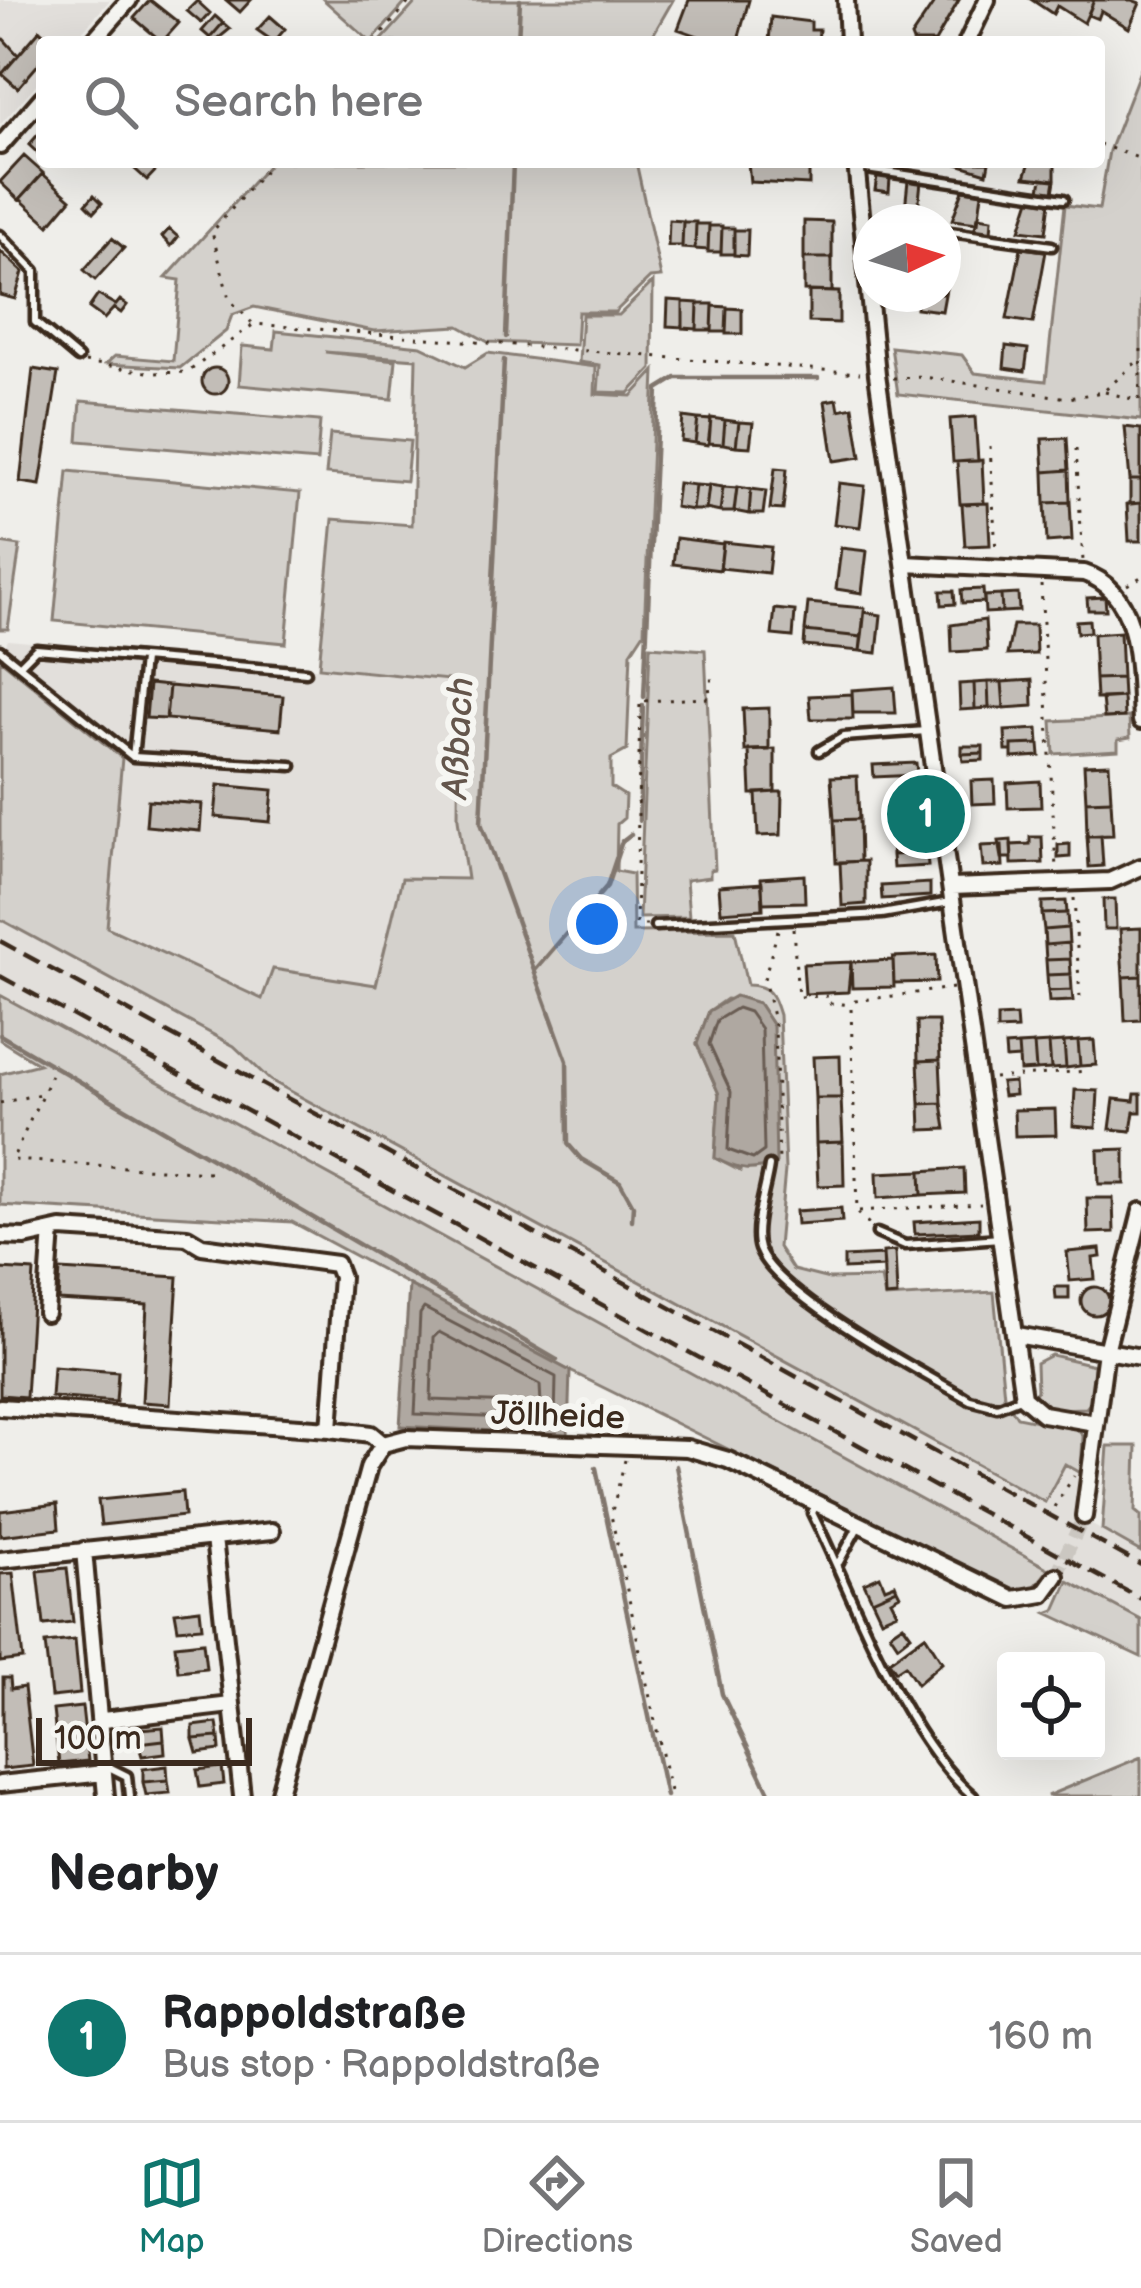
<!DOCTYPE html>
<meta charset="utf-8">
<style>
:root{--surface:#fff;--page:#f6f6f6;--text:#202124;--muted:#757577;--line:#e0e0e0;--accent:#0f766e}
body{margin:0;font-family:"Balsamiq Sans",sans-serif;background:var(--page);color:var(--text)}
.controls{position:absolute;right:36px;bottom:36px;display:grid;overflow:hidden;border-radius:12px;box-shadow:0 12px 48px #0002}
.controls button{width:108px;height:108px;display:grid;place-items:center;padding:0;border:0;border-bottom:3px solid var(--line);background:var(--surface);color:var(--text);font:60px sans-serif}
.compass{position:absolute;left:853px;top:204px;width:108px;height:108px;border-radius:50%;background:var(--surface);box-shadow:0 12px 48px #0002;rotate:86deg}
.scale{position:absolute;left:36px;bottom:30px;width:216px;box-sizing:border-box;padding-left:12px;border:6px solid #3b2a1e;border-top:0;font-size:33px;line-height:42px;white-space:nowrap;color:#3b2a1e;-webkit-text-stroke:9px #f6f6f2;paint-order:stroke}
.you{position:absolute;left:597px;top:924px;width:42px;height:42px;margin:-30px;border:9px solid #fff;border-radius:50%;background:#1a73e8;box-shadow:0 0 0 18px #1a73e833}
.badge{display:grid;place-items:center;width:78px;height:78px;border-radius:50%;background:var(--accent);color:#fff;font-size:39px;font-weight:700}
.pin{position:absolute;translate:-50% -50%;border:6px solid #fff;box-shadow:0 3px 12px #0006}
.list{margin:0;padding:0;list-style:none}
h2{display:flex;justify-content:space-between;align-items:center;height:156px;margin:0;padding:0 48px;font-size:51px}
h2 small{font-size:39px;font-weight:400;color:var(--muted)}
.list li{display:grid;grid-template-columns:78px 1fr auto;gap:36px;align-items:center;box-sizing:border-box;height:168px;padding:0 48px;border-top:3px solid var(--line)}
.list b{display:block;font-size:45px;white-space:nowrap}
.list p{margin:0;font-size:39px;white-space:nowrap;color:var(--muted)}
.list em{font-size:39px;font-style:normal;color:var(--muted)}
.icon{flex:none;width:66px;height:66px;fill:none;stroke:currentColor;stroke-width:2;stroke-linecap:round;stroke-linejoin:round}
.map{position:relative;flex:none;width:1141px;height:1796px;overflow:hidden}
.search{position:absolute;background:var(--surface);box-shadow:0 12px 48px #0002;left:36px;right:36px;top:36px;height:132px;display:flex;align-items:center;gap:30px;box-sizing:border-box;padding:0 42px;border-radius:12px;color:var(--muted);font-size:45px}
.sheet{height:324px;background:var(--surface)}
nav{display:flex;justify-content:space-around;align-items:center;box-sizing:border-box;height:168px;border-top:3px solid var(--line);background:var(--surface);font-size:33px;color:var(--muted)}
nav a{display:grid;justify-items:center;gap:6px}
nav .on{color:var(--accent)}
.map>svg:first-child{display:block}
.built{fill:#e2dfdb}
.green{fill:#d4d1cc;stroke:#887e75;stroke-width:3;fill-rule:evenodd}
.water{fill:#afa8a1;stroke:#81766d;stroke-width:3}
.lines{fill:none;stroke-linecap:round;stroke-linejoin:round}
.shore{stroke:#695c52;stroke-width:3}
.stream{stroke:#81766d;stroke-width:4.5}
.building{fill:#c2bdb7;stroke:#3b2a1e;stroke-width:3}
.street-tunnel{stroke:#cbc7c1;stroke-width:14;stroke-dasharray:14 7;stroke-linecap:butt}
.lane-casing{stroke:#3b2a1e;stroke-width:15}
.street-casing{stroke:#3b2a1e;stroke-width:22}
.path{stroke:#3b2a1e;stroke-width:3;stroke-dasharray:3 9;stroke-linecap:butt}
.lane{stroke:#f6f6f2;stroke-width:6}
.street{stroke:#f6f6f2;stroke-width:14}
.rail{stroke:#3b2a1e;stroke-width:4.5;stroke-dasharray:18 9;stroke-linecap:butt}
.labels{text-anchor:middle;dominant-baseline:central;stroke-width:12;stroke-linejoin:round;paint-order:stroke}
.street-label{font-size:33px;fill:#3b2a1e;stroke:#f6f6f2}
.water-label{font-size:36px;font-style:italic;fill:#64564c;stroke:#f6f6f2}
</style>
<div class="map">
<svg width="1141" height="1796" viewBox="0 0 1141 1796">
<rect width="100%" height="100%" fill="#efeeea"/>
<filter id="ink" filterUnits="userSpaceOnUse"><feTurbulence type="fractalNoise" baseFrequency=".00833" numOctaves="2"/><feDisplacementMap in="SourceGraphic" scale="24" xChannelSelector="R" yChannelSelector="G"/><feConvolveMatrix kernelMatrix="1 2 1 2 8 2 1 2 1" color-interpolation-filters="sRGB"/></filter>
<g filter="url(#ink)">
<!-- built -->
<path class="built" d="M0,0H110L73,42H42V78L0,125Z
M8,640L459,681L458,819L467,880L403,878L376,985L278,970L997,1413L1077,1429L1083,1436L1074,1515L1141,1552V1651L1055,1610L1067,1581L1050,1570L1015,1591L570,1371L292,1222L0,1040V852L122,758L0,659Z"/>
<!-- green -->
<path class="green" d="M324,0H408L371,42Z
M418,0H673L649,42H380Z
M1141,68V420L898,394L891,347L962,355L975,373L1046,381L1065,205L1099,209L1109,151Z
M271,162H636L661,277L650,278L615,312H578L576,345L488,342L459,326L374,331L254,307L232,315L226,331L180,368L106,364L115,356L173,361L180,280L166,278Z
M653,282L652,369L629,393L598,392L600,365L579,362L582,315H619Z
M276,331L421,346L465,367L488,353L596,367L595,394L632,396L655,371L644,632L631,652L627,750L611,759V787L625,796L624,818L617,824L616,871L632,874L633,932L735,931L747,985C770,985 773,995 779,1015L785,1170L778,1247L793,1270L829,1279L881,1278L885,1298L994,1292L1004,1396L1017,1417L1077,1429L1083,1436L1081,1473L1065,1464L1045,1502L270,1080L234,1046L0,919V659L122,758L107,927L262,999L273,969L376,985L402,878L467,879L458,819L459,681L319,667L333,519L412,525L416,359L325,352L396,360L392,399L239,385L242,346L274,349ZM726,999L758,1003L773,1026L740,1171L715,1158L719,1094L697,1044L709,1011Z
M81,401L320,421L317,461L78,441Z
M330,434L410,441L406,481L326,474Z
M68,471L300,493L286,643L54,621Z
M0,543L20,546L8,629H0Z
M650,646L705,650L715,869L710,870V877L686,880L689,917L639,918Z
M1129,717L1130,738L1118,740V750L1054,754L1052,721Z
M0,995L1049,1569L1032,1590L1015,1591L570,1371L292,1222L0,1205V1074L39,1064L0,1040Z
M1051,1355L1094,1365L1092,1401L1086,1408L1055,1409L1032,1397L1037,1391L1036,1363Z
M1108,1446H1137L1135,1511L1141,1516V1552L1102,1530Z
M1068,1581L1141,1620V1657L1047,1613L1055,1610Z
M1141,1757V1796H1047Z"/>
<!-- water -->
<path class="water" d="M735,996L758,1003L773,1026L776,1163C751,1173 739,1171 715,1158L719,1094L697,1044L709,1011Z
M409,1285L570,1371L568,1435L400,1426Z"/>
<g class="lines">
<!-- shore -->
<path class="shore" d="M737,1008L749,1012L761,1029L764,1151L753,1159L728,1150L731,1092L709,1044L717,1020Z
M424,1308L556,1377L555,1420L415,1414L420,1314Z
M439,1332L540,1385L541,1404L431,1400L433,1338Z"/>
<!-- stream -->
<path class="stream" d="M518,42L520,0
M506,337L513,162
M504,360L481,823L567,1061L568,1144L581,1159L620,1182L633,1205L632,1220
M644,697L658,389L676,378H818
M639,821L643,705
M536,969L607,886L622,841L631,834
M0,1035L557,1360
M676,1466L722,1694L771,1796
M596,1468L666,1796"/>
</g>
<!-- building -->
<path class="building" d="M150,0L179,23L162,42L134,18Z
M226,0H251L240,12Z
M689,0H749L738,40L715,42L678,29Z
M936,0H959L935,42H913L911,37Z
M1032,0H1094L1084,23L1057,6L1053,14Z
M1094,0H1132L1140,3L1129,28L1101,11L1098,19L1088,15Z
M197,1L210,13L201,23L187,11Z
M215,16L223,23L210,38L202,31Z
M270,16L285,29L274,42L257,30Z
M771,17L811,22V30H819L818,42H769Z
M223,23L230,29L214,42L210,38Z
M40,30L53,42H42V60L18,88L2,74Z
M0,35L18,55L2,74L0,72Z
M42,130V157L29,145Z
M24,156L43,173L19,200L0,182Z
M127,162H164L147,180Z
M809,162V185L750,182L748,163H680Z
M989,162L987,173L957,164V162Z
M1030,162H1055V180L1025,177Z
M43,174L71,199L49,225L20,199Z
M877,176L890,178L889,192L875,190Z
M1042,178L1055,180L1053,192L1040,190Z
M908,180L921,181L917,220L904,219Z
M963,190L982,193L978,223L952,220Z
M94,195L102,203L94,212L86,204Z
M1030,199L1050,202L1046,233L1020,230Z
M978,217L992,219L991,233L974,231Z
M669,220L683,221L682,246H668Z
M804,221L832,222V258H804Z
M683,222H696L695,249L682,248Z
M696,224H709L708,250L695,249Z
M709,226H722L721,252H708Z
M722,228H734V254H721Z
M169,229L178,237L171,246L162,237Z
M734,230H748L747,256L734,255Z
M943,237L955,239L942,311L916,308L917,294H943Z
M112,238L124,248L95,280L84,270Z
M1021,248L1046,251L1033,323L1007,319Z
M0,251L23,272L15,299L0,295Z
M804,258H832V292L804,291Z
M809,291L839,292V323L809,322Z
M98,295L116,305L120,300L127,305L121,313L114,308L104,319L89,308Z
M668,300L683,301V327L667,326Z
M683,302L698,303L697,329L683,328Z
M698,304H713L712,330H697Z
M713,306L727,307L726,332H712Z
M727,308L742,309V334H726Z
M1006,346L1028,349L1025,371L1004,368Z
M202 381a13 13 0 1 1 26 0a13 13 0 1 1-26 0Z
M33,369L58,373L40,485L20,482Z
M837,399L839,410L853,407L861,457L834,461L825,401Z
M683,417L698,419L695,443L681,441Z
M975,417L978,461L953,462L950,419Z
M711,418L725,420L723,444L709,443Z
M698,419L711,420L708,445L695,443Z
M725,420L739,422L736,446L723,444Z
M739,422L753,423L750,447L736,446Z
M1125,427L1141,429V480H1130Z
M1067,438L1069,470L1044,472L1042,439Z
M982,460L984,503L960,504L957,462Z
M775,468L787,469L783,510L770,509Z
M1069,470L1070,502L1045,503L1044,472Z
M1130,480H1141V503L1130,504Z
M678,483L695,485L692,510L675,507Z
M839,483L865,486L860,527L834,524Z
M695,485L709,486L706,510H692Z
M709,485L723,487L720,512L706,509Z
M723,487L737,488L734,512H720Z
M737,487L751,489L749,514L734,511Z
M751,489L766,491L763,514H749Z
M1070,502L1072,540L1047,542L1045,503Z
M988,503L990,545L965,546L962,504Z
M1141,503V541H1129L1127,504Z
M676,538L723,544L720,570L673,564Z
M723,542L771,547L768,573L720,568Z
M841,548L867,551L862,593L836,589Z
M983,589L984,602L962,603L961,590Z
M941,591H954L955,604L942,605Z
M1018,594L1019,611L1002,612L1001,595Z
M1001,595L1002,612L985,613L984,596Z
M1105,597L1106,610H1088L1087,598Z
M808,603L865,608L862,637L805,631Z
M775,609L795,611L793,637L772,635Z
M864,612L881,615L877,653L860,651Z
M985,620L987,650L952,652L951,625Z
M1089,620L1090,632L1077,633L1076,621Z
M1013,625H1035L1036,654L1007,655Z
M805,631L862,637L860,651L804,646Z
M1120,632L1122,678L1095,679L1093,634Z
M1122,678L1123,697L1096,699L1095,679Z
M1032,680L1033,706L1004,708L1002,682Z
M988,682H1002L1004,708H989Z
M988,682L989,708L975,709L974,683Z
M974,683L975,709L960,710L959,684Z
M149,684L169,686L166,719L146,718Z
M169,686L283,696L280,729L166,719Z
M894,687L896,713H853L852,690Z
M852,694L853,719H811L809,696Z
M1123,697L1124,717L1104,718L1102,698Z
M769,708V750L745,751L743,709Z
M1038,729L1039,744L1012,745V751H1006L1005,731Z
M1039,744L1040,756L1012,758V745Z
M962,746H983V753L962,754Z
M775,749V792L751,794L749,750Z
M983,753V760L963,761L962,754Z
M916,763L917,775L874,777L873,765Z
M1109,764L1111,800L1086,801L1084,765Z
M857,776L859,819L834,820L831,777Z
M994,780L995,803L972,804L971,781Z
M1040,781L1041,807L1008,808L1007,783Z
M218,785L273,790L270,822L215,817Z
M775,792H782L781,835L758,836L756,793Z
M888,794H918V806L888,807Z
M148,800L202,804L200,831L146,826Z
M1111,800L1113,835L1087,836L1086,801Z
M918,806V819H888V807Z
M859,819L860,861L836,863L834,820Z
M1101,835L1103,866L1089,867L1087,836Z
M1030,837H1042L1043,863L1012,864L1011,845L1030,844Z
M1011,840L1012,858H1002L999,841Z
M927,841V853L892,855V843Z
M1070,844V857L1058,858V845Z
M1002,845L1003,866L983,867L981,846Z
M927,853L928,866L893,868L892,855Z
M866,861V904L842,906L840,862Z
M804,875L805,902L763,903L761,878Z
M762,883L763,909L721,912L719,886Z
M930,883V896L882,899L881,886Z
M1103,899H1115L1116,929H1104Z
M1066,901L1067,913L1042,914V902Z
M1067,913L1068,928L1044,930L1042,914Z
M1068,928L1069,943L1045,945L1044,930Z
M1141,928V976L1123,977L1120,929Z
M1069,943L1070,959L1046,960L1045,945Z
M936,955L937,982L894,983L893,957Z
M1070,959L1071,974L1047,975L1046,960Z
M893,960L894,987L852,988L851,962Z
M851,962L848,992L805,994L803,964Z
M1071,974L1072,990L1048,991L1047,975Z
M1141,976V1020L1125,1021L1123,977Z
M1072,990L1073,1001L1049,1002L1048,991Z
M1016,1016L1017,1029L997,1030V1017Z
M917,1021H938L940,1060L918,1061Z
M1094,1040L1096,1065L1080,1066L1078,1041Z
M1078,1041L1080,1066L1066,1068L1064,1042Z
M1064,1042L1066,1068L1051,1069L1049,1043Z
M1049,1043L1051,1069L1036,1070L1034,1044Z
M1034,1044L1036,1070L1020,1071L1018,1045Z
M1018,1045L1019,1058L1006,1059L1005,1046Z
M840,1056L841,1098H815L813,1057Z
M940,1060L942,1103L920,1104L918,1061Z
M1014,1082L1015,1095L1003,1096L1001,1083Z
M1075,1090L1098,1091L1096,1128L1073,1126Z
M1135,1094H1141V1112H1134L1131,1131L1110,1129L1114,1099L1134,1101Z
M815,1098H841L843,1142L816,1143Z
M942,1103L946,1129L921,1130L920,1104Z
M1055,1109L1056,1135L1015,1136L1014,1110Z
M843,1142L844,1185L818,1186L816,1143Z
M1125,1149V1184H1099L1098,1150Z
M964,1168L965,1193L922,1195L921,1171Z
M921,1171L922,1195L878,1198L877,1173Z
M1087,1198H1113L1114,1232L1088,1233Z
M841,1208L842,1221L797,1224L796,1211Z
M979,1218V1231L915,1234L914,1222Z
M1100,1249L1101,1257L1093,1258L1095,1279L1070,1281L1067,1252Z
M895,1251L897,1296L885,1297L883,1252Z
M883,1255L884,1267L844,1269V1257Z
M0,1269L34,1271L26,1397L0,1395Z
M60,1270L178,1277L170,1404L142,1402L147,1305L58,1300Z
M1055,1287H1069V1299H1056Z
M1081 1301a14 14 0 1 1 28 0a14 14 0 1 1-28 0Z
M53,1367L118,1372L116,1402L51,1397Z
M182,1492L184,1516L101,1525L98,1500Z
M57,1504L59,1529L0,1536V1511Z
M67,1568L73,1622L44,1625L38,1571Z
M13,1573L23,1659L0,1662V1574Z
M880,1576L885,1588L895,1584L897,1589L872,1600L864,1583Z
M897,1589L900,1595L891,1600L897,1612L881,1619L872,1600Z
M200,1609L202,1627L178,1629L175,1612Z
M903,1624L911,1635L898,1645L890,1633Z
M925,1635L942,1662L917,1684L905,1665L896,1671L889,1661Z
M75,1640L80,1694L51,1697L45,1643Z
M203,1642L206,1668L178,1671L175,1645Z
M3,1678H10L11,1689L24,1687L33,1766L3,1769Z
M82,1707L88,1761L59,1764L53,1710Z
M217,1723L219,1737L193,1739V1726Z
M163,1727L164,1740L138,1743L139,1729Z
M219,1737L220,1750L197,1753L193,1739Z
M164,1740L165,1753L142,1756L138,1743Z
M167,1766L168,1780L143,1782V1769Z
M222,1767L224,1784L200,1787L197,1770Z
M168,1780L170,1793L146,1795L143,1782Z"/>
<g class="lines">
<!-- street-tunnel -->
<path class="street-tunnel" d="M1056,1576L1084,1516"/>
<!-- lane casing -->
<g class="lane-casing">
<path id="lane" d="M860,168L1064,199
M943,231L1052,246
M0,235L35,271V322L78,358
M0,650L133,757L292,766
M20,665L36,649L306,672
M819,751L843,737L926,731
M133,757L143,660
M655,926L882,914L950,902
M769,1166C766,1189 752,1228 759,1249C776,1296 924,1373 970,1400L997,1407L1020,1398
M877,1233L905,1245L1000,1238
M816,1504L812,1513C854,1597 902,1736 973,1796
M839,1562L858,1527
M107,1766L127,1776L129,1796"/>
</g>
<!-- street casing -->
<g class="street-casing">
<path id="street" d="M846,0L848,42
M92,42L129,0
M967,42L987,0
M0,146L42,98
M856,162L877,374L1023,1397L1043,1414L1095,1423
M905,564L1084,573C1141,591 1138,665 1141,721
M952,887L1110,881L1141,867
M0,1236L25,1237L61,1229L187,1237L202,1246L336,1264L341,1277L330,1429
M46,1313L52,1231
M1016,1335L1141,1357
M0,1407L330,1429L371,1434L383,1444
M1084,1516L1106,1351L1141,1211
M214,1538L242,1796
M84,1550L106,1796
M0,1560L272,1531
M103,1720L231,1705
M0,1784L104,1773
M278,1796L369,1466L383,1444L406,1438L687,1448L728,1460L1013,1599L1043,1594L1056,1576"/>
</g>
<!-- path -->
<path class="path" d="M375,42L411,0
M1099,144L1141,159
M252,323L229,299L212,232L272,162
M85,362L153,373L188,372L254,324L860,373
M893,378L924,377L1068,398L1103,392L1140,359
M1105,392L1136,400
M1139,400L1141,349
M990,446L996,552
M1076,449L1083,561
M1041,585L1056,869
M1127,585L1141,577
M1074,898L1080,998
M647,925H636L640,701L710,698L709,680H714
M793,928L798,997L830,996V1003L853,1005
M778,930L764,979L775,1025L779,1162
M953,988L855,1001L851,1008L857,1211L981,1204
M51,1075L12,1160L209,1172
M994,1078L1087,1071
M0,1103L40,1094
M858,1213L872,1227
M625,1460L611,1515L671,1796
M1054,1507L1074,1476"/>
<!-- lane -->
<use href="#lane" class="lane"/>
<!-- street -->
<use href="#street" class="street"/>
<!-- rail -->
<path class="rail" d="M0,941L1141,1565
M0,976L1141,1599"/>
</g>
</g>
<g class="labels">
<!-- street labels -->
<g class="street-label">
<text transform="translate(558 1416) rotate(2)">Jöllheide</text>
</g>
<!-- water labels -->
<g class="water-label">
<text transform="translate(459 738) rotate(-87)">Aßbach</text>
</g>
</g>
</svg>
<div class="controls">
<button><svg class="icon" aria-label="locate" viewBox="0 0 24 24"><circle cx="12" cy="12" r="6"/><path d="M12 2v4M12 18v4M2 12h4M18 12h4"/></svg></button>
</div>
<svg class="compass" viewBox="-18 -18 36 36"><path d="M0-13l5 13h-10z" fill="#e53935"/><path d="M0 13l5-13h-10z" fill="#757577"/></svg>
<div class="scale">100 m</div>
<div class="you"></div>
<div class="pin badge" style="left:926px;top:814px">1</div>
<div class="search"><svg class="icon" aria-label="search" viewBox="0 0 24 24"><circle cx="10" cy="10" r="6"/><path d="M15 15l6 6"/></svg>Search here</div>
</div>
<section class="sheet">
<h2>Nearby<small></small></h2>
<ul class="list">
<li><span class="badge">1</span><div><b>Rappoldstraße</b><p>Bus stop · Rappoldstraße</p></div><em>160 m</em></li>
</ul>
</section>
<nav>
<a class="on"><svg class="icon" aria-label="map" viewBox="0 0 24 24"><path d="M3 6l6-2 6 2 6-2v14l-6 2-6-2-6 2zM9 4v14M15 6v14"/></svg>Map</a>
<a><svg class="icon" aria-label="directions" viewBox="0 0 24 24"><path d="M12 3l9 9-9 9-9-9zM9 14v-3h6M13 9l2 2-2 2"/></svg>Directions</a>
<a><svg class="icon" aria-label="saved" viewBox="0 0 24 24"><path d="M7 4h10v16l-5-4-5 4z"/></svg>Saved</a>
</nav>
